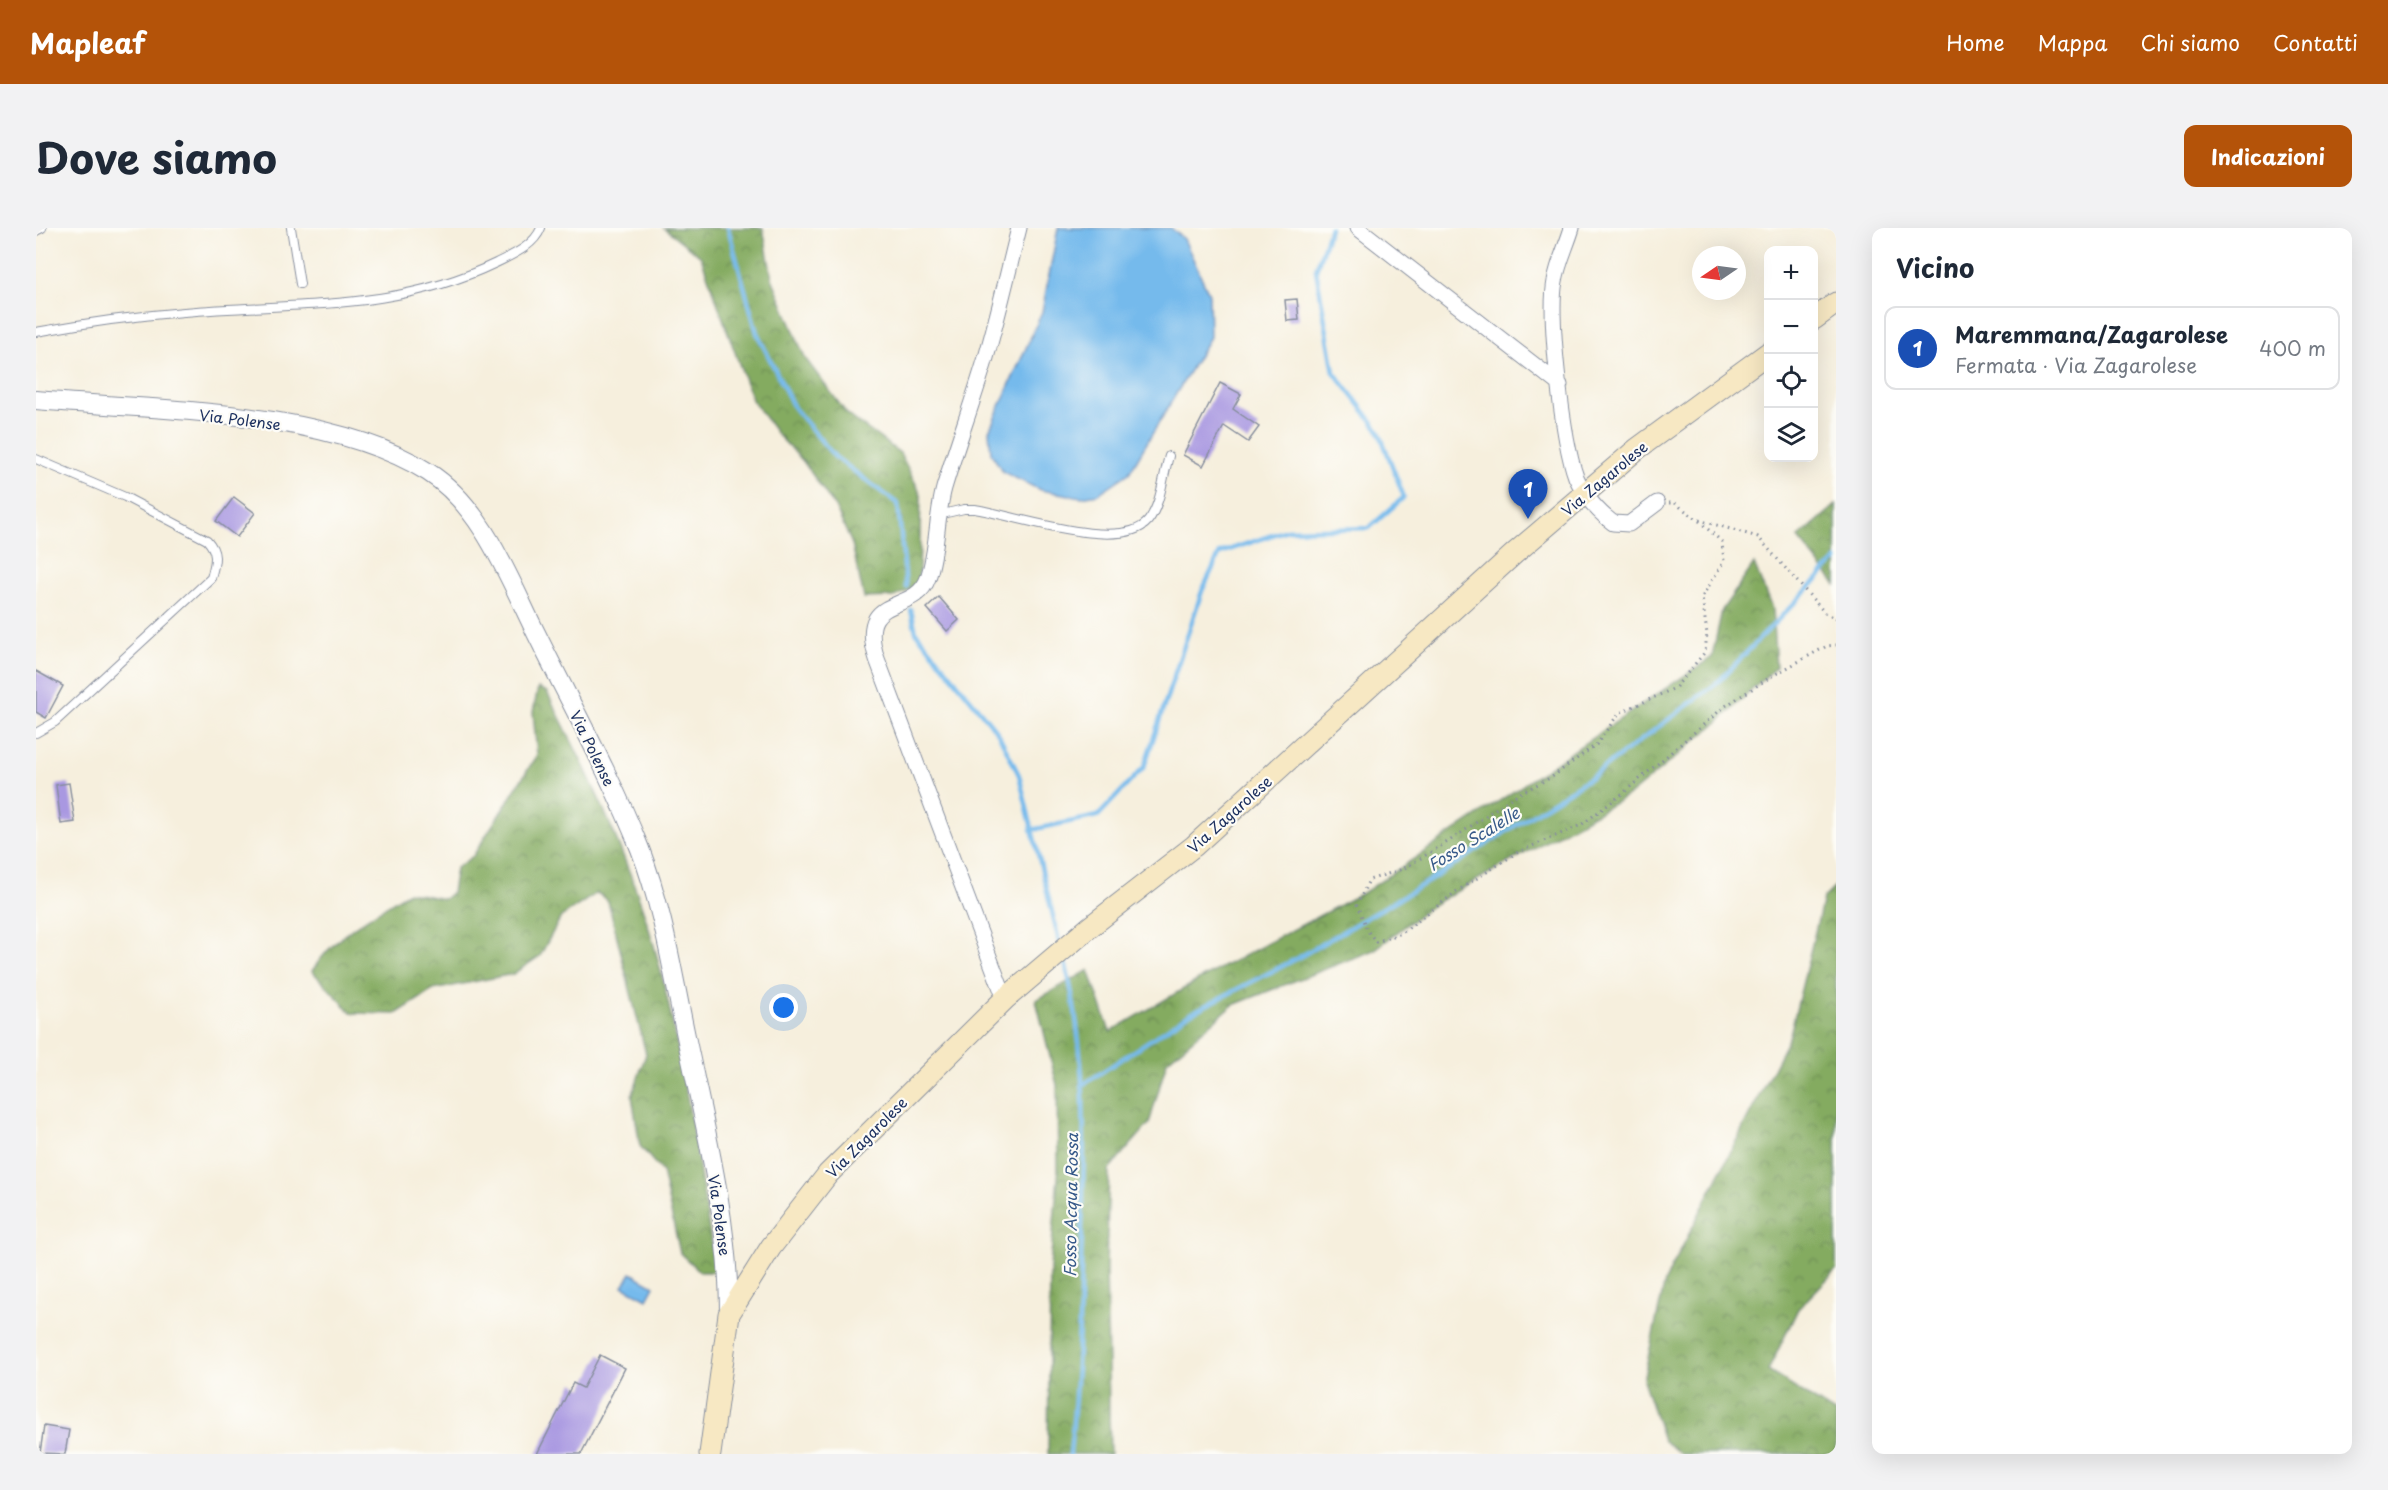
<!DOCTYPE html>
<html lang="it">
<meta charset="utf-8">
<style>
:root{--surface:#fff;--page:#f2f2f3;--text:#1f2937;--muted:#747a83;--line:#e0e1e3;--accent:#b45309}
body{margin:0;font-family:"Playpen Sans",sans-serif;background:var(--page);color:var(--text)}
.controls{position:absolute;right:18px;top:18px;display:grid;overflow:hidden;border-radius:12px;box-shadow:0 6px 24px #0002}
.controls button{width:54px;height:54px;display:grid;place-items:center;padding:0;border:0;border-bottom:2px solid var(--line);background:var(--surface);color:var(--text);font:30px sans-serif}
.compass{position:absolute;left:1656px;top:18px;width:54px;height:54px;border-radius:50%;background:var(--surface);box-shadow:0 6px 24px #0002;rotate:257deg}
.you{position:absolute;left:748px;top:780px;width:21px;height:21px;margin:-15px;border:4px solid #fff;border-radius:50%;background:#1a73e8;box-shadow:0 0 0 9px #1a73e833}
.badge{display:grid;place-items:center;width:39px;height:39px;border-radius:50%;background:var(--accent);color:#fff;font-size:20px;font-weight:700}
.pin{position:absolute;translate:-50% -50px;filter:drop-shadow(0 2px 3px #0008)}
.pin::after{content:'';position:absolute;top:32px;width:21px;height:18px;background:inherit;clip-path:polygon(0 0,100% 0,50% 100%)}
.list{margin:0;padding:0;list-style:none}
h2{display:flex;justify-content:space-between;align-items:center;height:78px;margin:0;padding:0 24px;font-size:26px}
h2 small{font-size:20px;font-weight:400;color:var(--muted)}
.list li{display:grid;grid-template-columns:39px 1fr auto;gap:18px;align-items:center;box-sizing:border-box;height:84px;margin:0 12px 12px;padding:0 12px;border:2px solid var(--line);border-radius:12px}
.list b{display:block;font-size:22px;white-space:nowrap}
.list p{margin:0;font-size:20px;white-space:nowrap;color:var(--muted)}
.list em{font-size:20px;font-style:normal;color:var(--muted)}
.icon{flex:none;width:33px;height:33px;fill:none;stroke:currentColor;stroke-width:2;stroke-linecap:round;stroke-linejoin:round}
.map{position:relative;flex:none;width:1800px;height:1226px;overflow:hidden;border-radius:12px}
header{display:flex;align-items:center;gap:36px;box-sizing:border-box;height:84px;padding:0 30px;background:var(--accent);color:#fff}
header strong{font-size:28px}
nav{display:flex;gap:33px;margin-inline-start:auto;font-size:21px}
.intro{display:flex;align-items:center;justify-content:space-between;box-sizing:border-box;height:144px;padding:0 36px}
h1{margin:0;font-size:42px}
.button{padding:15px 27px;border-radius:12px;background:var(--accent);color:#fff;font-size:21px;font-weight:700}
main{display:flex;gap:36px;padding:0 36px}
aside{flex:1;background:var(--surface);border-radius:12px;box-shadow:0 6px 24px #0002}
.map>svg:first-child{display:block}
.forest{fill:url(#forest-crowns);stroke:#506d60;stroke-width:1.5}
.water{fill:#75baec;stroke:#4874a5;stroke-width:1.5}
.lines{fill:none;stroke-linecap:round;stroke-linejoin:round}
.stream{stroke:#75baec;stroke-width:4.5}
.building{fill:#a998e1}
.service-casing{stroke:#888f9e;stroke-width:10}
.minor-casing{stroke:#888f9e;stroke-width:17}
.tertiary-casing{stroke:#888f9e;stroke-width:20}
.secondary-casing{stroke:#888f9e;stroke-width:23}
.path{stroke:#888f9e;stroke-width:3;stroke-dasharray:1.5 4.5;stroke-linecap:butt}
.service{stroke:#fff;stroke-width:8}
.minor{stroke:#fff;stroke-width:15}
.tertiary{stroke:#fff;stroke-width:18}
.secondary{stroke:#f7e8c3;stroke-width:21}
.labels{text-anchor:middle;dominant-baseline:central;stroke-width:4.5;stroke-linejoin:round;paint-order:stroke}
.street-label{font-size:15px;fill:#1b2f5e;stroke:#fdfcf7}
.water-label{font-size:16px;font-style:italic;fill:#365989;stroke:#fdfcf7}
</style>
<header>
<strong>Mapleaf</strong>
<nav><a>Home</a><a>Mappa</a><a>Chi siamo</a><a>Contatti</a></nav>
</header>
<div class="intro"><h1>Dove siamo</h1><a class="button">Indicazioni</a></div>
<main>
<div class="map">
<svg width="1800" height="1226" viewBox="0 0 1800 1226">
<defs>
<pattern id="forest-crowns" width="20" height="18" patternUnits="userSpaceOnUse" patternTransform="scale(1.5)"><rect width="20" height="18" fill="#84ab61"/><path d="M2 6a3 3 0 1 1 6 0M12 15a3 3 0 1 1 6 0" fill="none" stroke="#6b8c53"/></pattern>
</defs>
<rect width="100%" height="100%" fill="#fdfcf7"/>
<filter id="ink" filterUnits="userSpaceOnUse"><feTurbulence type="fractalNoise" baseFrequency=".0167" numOctaves="2"/><feDisplacementMap in="SourceGraphic" scale="12" xChannelSelector="R" yChannelSelector="G"/><feConvolveMatrix kernelMatrix="1 2 1 2 8 2 1 2 1" color-interpolation-filters="sRGB"/></filter>
<filter id="wash" filterUnits="userSpaceOnUse"><feTurbulence type="fractalNoise" baseFrequency=".008" numOctaves="4" result="noise"/><feDisplacementMap in="SourceGraphic" scale="24" xChannelSelector="R" yChannelSelector="G"/><feGaussianBlur stdDeviation="1.35" result="paint"/><feColorMatrix in="noise" values="0 0 0 0 0 0 0 0 0 0 0 0 0 0 0 0 0 1.4 0 .05"/><feComposite in="paint" operator="in"/></filter>
<g filter="url(#wash)">
<rect width="100%" height="100%" fill="#f6efdd"/>
<!-- forest -->
<path class="forest" d="M628,0H727L736,50L769,130L811,186L864,225L885,266L883,348L877,361L858,369L828,370L816,316L799,279L767,233L741,206L716,172L665,29Z
M1800,277V357L1762,310Z
M1718,336L1736,381L1740,439L1683,493L1595,566L1398,676L1338,722L1197,777L1131,833L1113,896L1073,942L1070,1040L1074,1226H1012L1014,1039L1022,948L1021,857L1000,772L1053,742L1074,804L1166,750L1330,663L1676,429L1686,382Z
M502,460L511,464C555,550 597,638 622,732C648,834 663,940 680,1044H664L644,1025L626,944L604,918L596,868L610,826L572,673L561,665L525,689L504,728L477,746L397,762L360,786L316,785L276,743C299,706 337,687 373,664L408,671L416,664L420,640L437,628L501,527L497,484Z
M1800,658V1042L1762,1081L1732,1143L1800,1186V1226H1645L1627,1212L1607,1152L1629,1053L1754,807L1787,671Z"/>
<!-- water -->
<path class="water" d="M1022,0H1135L1148,11L1173,66L1174,109L1093,245L1062,266L1045,269L1004,262L967,244L955,225L953,203L1006,84Z
M595,1045L618,1058L611,1071L587,1058Z"/>
<g class="lines">
<!-- stream -->
<path class="stream" d="M692,0L721,105L758,180L799,229L862,276L870,359
M875,382L880,404L962,505L983,547L1023,713
M995,602L1062,588L1108,539L1166,363L1184,325L1251,302L1333,300L1368,269L1342,201L1298,144L1280,42L1294,0
M1028,730C1051,819 1049,910 1046,1002C1044,1077 1042,1151 1034,1226
M1048,856L1153,786L1260,731L1393,653L1558,547L1680,456L1800,332"/>
</g>
<g id="blocks">
<!-- building -->
<path class="building" d="M1261,71L1263,92L1251,93L1249,72Z
M1184,155L1205,166L1197,181L1223,199L1212,214L1188,198L1167,238L1147,227Z
M198,269L219,285L201,309L180,293Z
M903,369L923,392L911,403L891,380Z
M0,443L27,458L10,490L0,484Z
M33,555L39,594L25,596L20,557Z
M564,1127L589,1140L545,1226H501L537,1155L547,1160Z
M8,1198L33,1202L29,1226L4,1225Z"/>
</g>
</g>
<g filter="url(#ink)">
<use href="#blocks" fill-opacity="0" stroke="#888f9e" stroke-width="1.5"/>
<g class="lines">
<!-- service casing -->
<g class="service-casing">
<path id="service" d="M255,0L264,56
M0,3L6,0
M0,104C49,95 99,88 148,84C259,74 356,85 460,35C476,27 498,18 505,0
M0,231L89,269L171,312C183,325 179,335 175,350L19,494L0,505
M902,287L928,281H939C977,287 1085,325 1112,293C1125,277 1127,248 1133,228"/>
</g>
<!-- minor casing -->
<g class="minor-casing">
<path id="minor" d="M1322,0L1524,157
M1536,0C1531,17 1522,35 1519,53C1512,89 1527,214 1540,249C1548,267 1561,283 1577,295L1593,296L1621,275
M969,771L841,431C819,363 879,388 892,350C902,321 900,289 908,260C921,217 936,176 949,133C962,89 972,44 983,0"/>
</g>
<!-- tertiary casing -->
<g class="tertiary-casing">
<path id="tertiary" d="M0,172C117,182 292,181 392,244C447,279 473,351 501,407C536,478 575,548 604,621C628,683 637,748 651,813C670,903 693,994 693,1086"/>
</g>
<!-- secondary casing -->
<g class="secondary-casing">
<path id="secondary" d="M1778,91L1800,75
M674,1226L693,1086L735,1019L792,946L969,771L1055,698L1158,618L1479,325L1601,221L1732,125"/>
</g>
<!-- path -->
<path class="path" d="M1633,275H1639L1662,292L1686,314L1688,333L1666,369L1671,406L1669,424L1639,460L1583,485L1561,516L1516,549L1478,568L1418,610L1367,641L1333,652L1321,677L1331,702L1340,714L1366,705L1421,663L1482,624L1545,597L1585,567L1688,479L1736,448L1791,418L1800,417
M1663,292L1722,309L1789,385L1800,391"/>
<!-- service -->
<use href="#service" class="service"/>
<!-- minor -->
<use href="#minor" class="minor"/>
<!-- tertiary -->
<use href="#tertiary" class="tertiary"/>
<!-- secondary -->
<use href="#secondary" class="secondary"/>
</g>
</g>
<g class="labels">
<!-- street labels -->
<g class="street-label">
<text transform="translate(204 191) rotate(7)">Via Polense</text>
<text transform="translate(1568 250) rotate(-40)">Via Zagarolese</text>
<text transform="translate(557 520) rotate(64)">Via Polense</text>
<text transform="translate(1193 586) rotate(-42)">Via Zagarolese</text>
<text transform="translate(830 909) rotate(-45)">Via Zagarolese</text>
<text transform="translate(684 987) rotate(82)">Via Polense</text>
</g>
<!-- water labels -->
<g class="water-label">
<text transform="translate(1437 610) rotate(-32)">Fosso Scalelle</text>
<text transform="translate(1034 977) rotate(-89)">Fosso Acqua Rossa</text>
</g>
</g>
</svg>
<div class="controls">
<button>+</button>
<button>−</button>
<button><svg class="icon" aria-label="locate" viewBox="0 0 24 24"><circle cx="12" cy="12" r="6"/><path d="M12 2v4M12 18v4M2 12h4M18 12h4"/></svg></button>
<button><svg class="icon" aria-label="layers" viewBox="0 0 24 24"><path d="M12 4l9 5-9 5-9-5zM3 14l9 5 9-5"/></svg></button>
</div>
<svg class="compass" viewBox="-18 -18 36 36"><path d="M0-13l5 13h-10z" fill="#e53935"/><path d="M0 13l5-13h-10z" fill="#747a83"/></svg>
<div class="you"></div>
<div class="pin badge" style="left:1492px;top:291px;background:#1a4fb4">1</div>
</div>
<aside>
<h2>Vicino<small></small></h2>
<ul class="list">
<li><span class="badge" style="background:#1a4fb4">1</span><div><b>Maremmana/Zagarolese</b><p>Fermata · Via Zagarolese</p></div><em>400 m</em></li>
</ul>
</aside>
</main>
